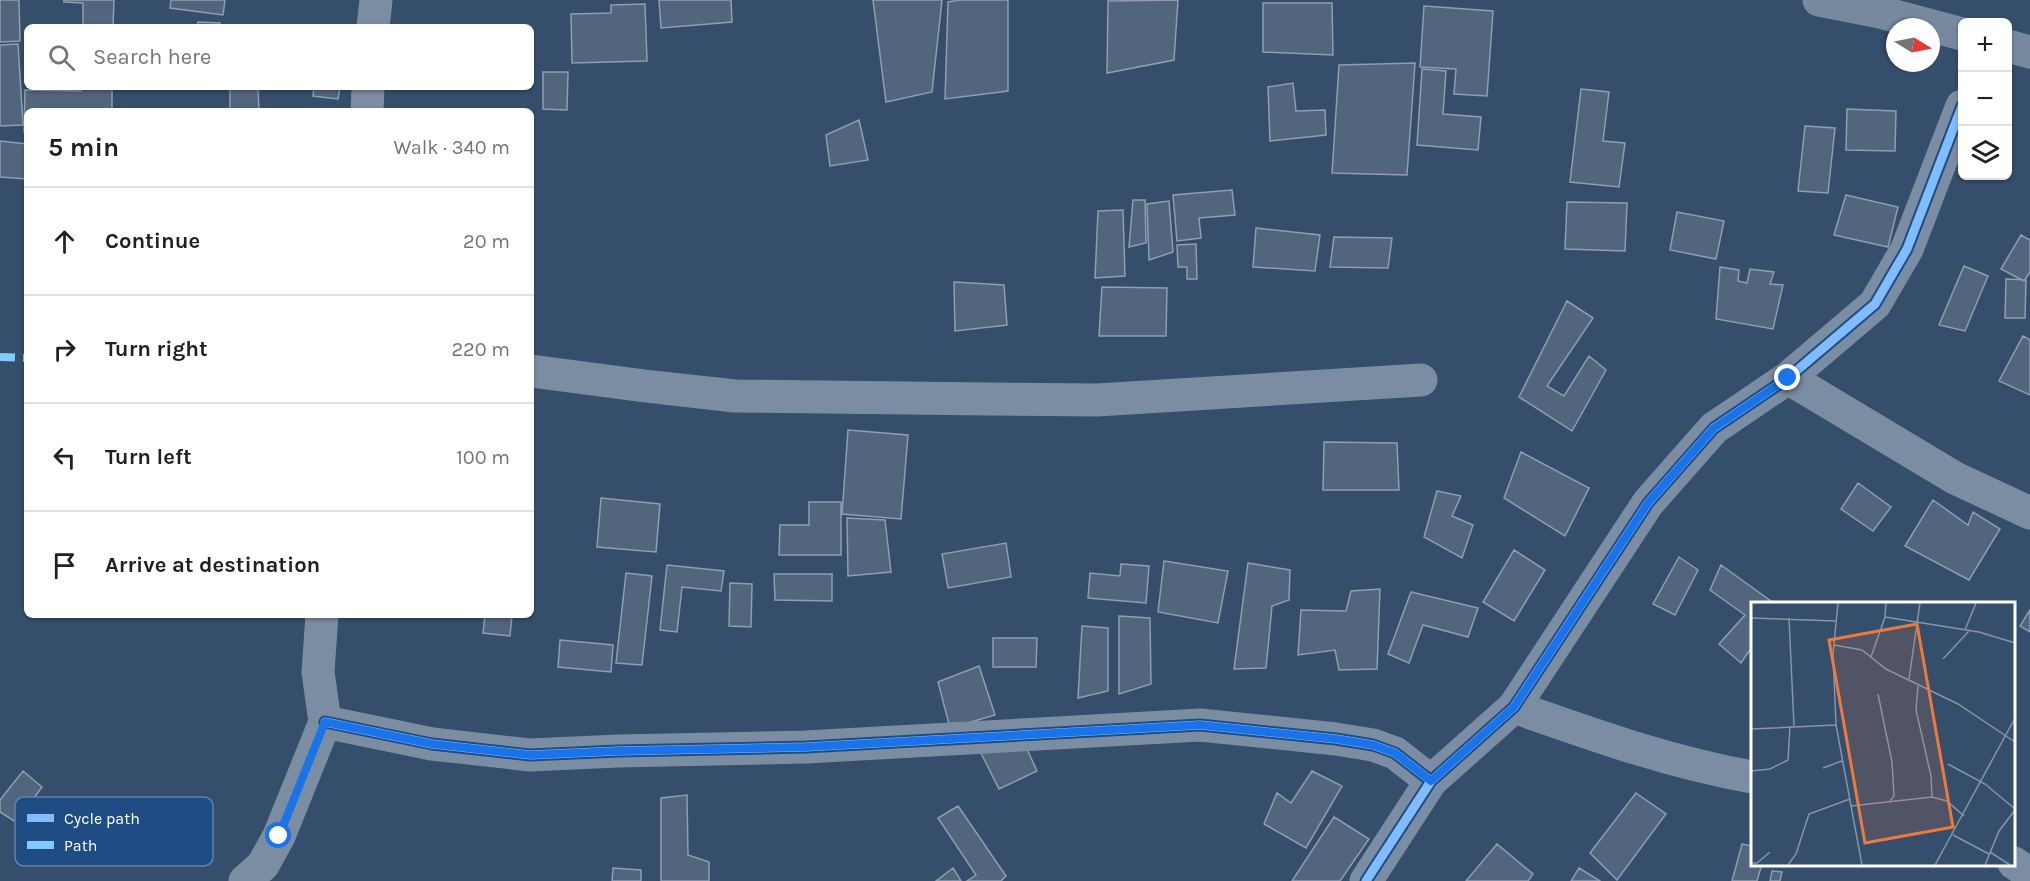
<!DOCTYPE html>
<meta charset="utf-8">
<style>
:root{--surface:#fff;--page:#f6f6f6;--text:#202124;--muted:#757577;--line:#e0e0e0}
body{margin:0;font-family:Karla,sans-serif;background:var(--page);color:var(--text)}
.controls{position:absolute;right:18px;top:18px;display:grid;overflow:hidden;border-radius:9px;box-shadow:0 2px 4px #0004}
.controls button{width:54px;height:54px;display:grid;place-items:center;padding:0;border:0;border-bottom:2px solid var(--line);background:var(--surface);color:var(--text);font:30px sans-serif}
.compass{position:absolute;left:1886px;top:18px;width:54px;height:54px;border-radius:50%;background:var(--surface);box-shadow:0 2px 4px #0004;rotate:100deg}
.stop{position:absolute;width:18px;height:18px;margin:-14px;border:4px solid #1a73e8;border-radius:50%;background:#fff}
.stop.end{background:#1a73e8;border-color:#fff;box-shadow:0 2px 6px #0008}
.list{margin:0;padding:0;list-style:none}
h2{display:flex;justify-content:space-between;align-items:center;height:78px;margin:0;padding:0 24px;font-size:26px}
h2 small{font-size:20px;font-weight:400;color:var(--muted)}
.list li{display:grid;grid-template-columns:39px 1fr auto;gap:18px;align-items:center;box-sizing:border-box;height:108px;padding:0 24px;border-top:2px solid var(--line)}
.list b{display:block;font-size:22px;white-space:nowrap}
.list em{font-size:20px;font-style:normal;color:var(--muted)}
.icon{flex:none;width:33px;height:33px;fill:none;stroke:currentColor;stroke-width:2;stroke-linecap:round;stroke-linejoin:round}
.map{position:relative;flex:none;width:2030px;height:881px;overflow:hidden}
.search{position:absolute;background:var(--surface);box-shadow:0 2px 4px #0004;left:24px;top:24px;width:510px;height:66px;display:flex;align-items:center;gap:15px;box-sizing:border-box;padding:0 21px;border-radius:9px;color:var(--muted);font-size:22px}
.panel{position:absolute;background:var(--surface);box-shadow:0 2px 4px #0004;left:24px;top:108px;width:510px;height:510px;border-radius:9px}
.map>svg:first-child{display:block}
.building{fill:#51657d;stroke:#8f9eb0;stroke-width:1.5}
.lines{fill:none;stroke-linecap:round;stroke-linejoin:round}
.street{stroke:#7b8da2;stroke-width:33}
.secondary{stroke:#76899e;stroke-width:33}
.quiet{stroke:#80caff;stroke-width:8;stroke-dasharray:15 8;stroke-linecap:butt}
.cycleway-casing{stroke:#1e4c83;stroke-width:13}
.cycleway{stroke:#80bcff;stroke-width:9}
.route{stroke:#1a73e8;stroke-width:8}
.inset-road{fill:none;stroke:#8695a7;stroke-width:1.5}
.view{fill:#ed7a3d;fill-opacity:0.15;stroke:#ed7a3d;stroke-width:3}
.inset-edge{fill:none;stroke:#fff;stroke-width:3}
.key{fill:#1e4c83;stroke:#6282a8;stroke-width:1.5}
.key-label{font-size:16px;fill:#fff}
</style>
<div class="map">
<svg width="2030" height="881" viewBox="0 0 2030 881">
<rect width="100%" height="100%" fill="#354e6c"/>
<!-- building -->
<path class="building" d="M0,0H19L20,41L0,42Z
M64,0H114L113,27H83V3L64,2Z
M171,0H225L223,15L170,8Z
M659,0H731L732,22L661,28Z
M873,0H942L932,92L886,102Z
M959,0H1008V91L945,99L948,2Z
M1178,0L1174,60L1107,73L1108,1Z
M1263,3H1332L1333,55L1263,52Z
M645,4L647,61L572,63L571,14L611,13V5Z
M1424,6L1493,11L1487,96L1454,94L1456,69L1420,67Z
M198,22L220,23L219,27H197Z
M18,44L23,125L0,126V45Z
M1415,63L1407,175L1332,173L1339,65Z
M1422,69L1446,71L1443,114L1481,117L1478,150L1417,145Z
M543,72H568L567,110L543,109Z
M1293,83L1296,111L1325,110L1326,135L1270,141L1268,87Z
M81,87H112V111H27V132H24L25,90L81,91Z
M230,87H258L259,111H230Z
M314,87H340L338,99L313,96Z
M1581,89L1609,92L1603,141L1625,143L1619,187L1570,182Z
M1847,109L1896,111L1895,151L1846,150Z
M859,120L868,160L830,166L826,135Z
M1805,126L1835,128L1828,193L1798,191Z
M0,141L27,144V179L0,177Z
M1232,190L1235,215L1199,218L1201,238L1177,241L1173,195Z
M1846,195L1898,207L1888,247L1834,235Z
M1133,200H1145L1146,243L1129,247Z
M1169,201L1173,252L1149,260L1147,204Z
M1567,202L1627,203L1625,251L1565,249Z
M1123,210L1125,276L1095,278L1098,211Z
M1677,212L1724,221L1716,259L1670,250Z
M1256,228L1320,235L1315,271L1253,267Z
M2021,235L2030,240V272L2024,281L2001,269Z
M1334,237L1392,238L1388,268L1330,267Z
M1196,244L1197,279H1187V267H1178L1177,245Z
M1964,266L1988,276L1965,331L1939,325Z
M1720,267L1739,270L1738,281L1747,283L1750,269L1774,272L1770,284L1783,285L1773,329L1716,319Z
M2006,279L2026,280L2025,318H2005Z
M954,282L1004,285L1007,325L955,331Z
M1102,287L1167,288L1166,336H1099Z
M1567,301L1593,318L1547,386L1564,396L1589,356L1606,370L1572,431L1519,397Z
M2023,336L2030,340V395L1999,381Z
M848,430L908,435L901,519L842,514Z
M1324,442L1397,443L1399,490H1323Z
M1521,452L1589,488L1565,536L1504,498Z
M1858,483L1891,507L1873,531L1841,509Z
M1437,491L1461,496L1452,516L1473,525L1462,558L1424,537Z
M601,498L660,504L656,552L597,547Z
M1933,500L1968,525L1973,512L2000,529L1969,580L1905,546Z
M809,502H841V555H779L780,525H809Z
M847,518L885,520L891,572L848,576Z
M1006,543L1011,577L948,588L942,554Z
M1514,550L1545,570L1514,621L1483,602Z
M1679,557L1698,570L1675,615L1653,604Z
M1164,561L1228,571L1218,623L1158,612Z
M1248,563L1290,570L1289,600L1272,606L1266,668L1234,669Z
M1121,564L1149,566L1146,603L1088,598L1090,573L1120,576Z
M667,565L724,571L721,591L682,587L677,632L660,630Z
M1721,565L1775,604H1752V647L1741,663L1719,644L1745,615L1710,590Z
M626,573L652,576L642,665L616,663Z
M774,574H832V601L775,600Z
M730,583L752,584L751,627L729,626Z
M1380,589L1377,669L1339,670L1335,650L1298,655L1301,610L1346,611L1351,591Z
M1411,592L1478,608L1468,637L1423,625L1409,663L1388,654Z
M2030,610V632L2020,626Z
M485,615H512L510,636L483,633Z
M1119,616L1150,618L1151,684L1119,694Z
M1082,626L1108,628V691L1078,698Z
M993,638H1037L1036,667H993Z
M560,640L613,645L611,672L558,667Z
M979,666L995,715L950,728L938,682Z
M1022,738L1037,771L999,789L980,751Z
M23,771L42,787L16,822L0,812V800Z
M1312,771L1342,786L1306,848L1264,824L1277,793L1291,803Z
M1636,793L1666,814L1617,880L1590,853Z
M687,795L688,855L709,862V881H661V798Z
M958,806L1006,876L1001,881H967L976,875L938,818Z
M1334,817L1369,839L1340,881H1292Z
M1497,844L1533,874L1528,881H1466Z
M1742,844L1752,846V864H1762L1757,881H1732Z
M613,868L641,870V881H612Z
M953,868L961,881H936Z
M1579,868L1600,881H1571Z
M1772,871L1782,872L1780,881H1770Z"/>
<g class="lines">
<!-- street -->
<path class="street" d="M373,27L376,0
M367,111L368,87
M531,371L645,386L735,396L989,399L1097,400L1421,380
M1788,378L1955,478L2030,513
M1514,707C1594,735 1668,762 1752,777
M325,722L432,744L530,755L618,751L806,747L1200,725L1336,739L1373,745L1395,753L1431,781
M2014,863L2030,874
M245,881L263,865L279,836L325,722L318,672L322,615
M1366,881L1431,781L1514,707L1648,503L1714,428L1788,378L1875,304L1907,249L1962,106"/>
<!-- secondary -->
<path class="secondary" d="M1819,0L1880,12L1962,34
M2008,46L2030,52"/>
<!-- quiet -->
<path class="quiet" d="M0,357L27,358"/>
<!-- cycleway casing -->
<g class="cycleway-casing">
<path id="cycleway" d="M325,722L432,744L530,755L618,751L806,747L1200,725L1336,739L1373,745L1395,753L1431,781
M1366,881L1431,781L1514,707L1648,503L1714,428L1788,378L1875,304L1907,249L1962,106"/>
</g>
<!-- cycleway -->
<use href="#cycleway" class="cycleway"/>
</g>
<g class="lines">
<!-- route -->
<path class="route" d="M279,836L325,722L432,744L530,755L618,751L806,747L1200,725L1336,739L1373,745L1395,753L1431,781L1514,707L1648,503L1714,428L1788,378"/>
</g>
<!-- overview -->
<g transform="translate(1751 602)">
<rect width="264" height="264" fill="#354e6c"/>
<path class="inset-road" d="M87,1L82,52L85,123L111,263M134,15L228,30L264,41M0,16L85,19M38,16L43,124M214,28L225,1M83,43L111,48L135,67L207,102L264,140M120,55L134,15L135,1M192,57L218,29M158,77L169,1M167,84L165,108L180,174L181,195M127,92L141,160L143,194L139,199M0,127L85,123M197,162L234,182L264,207M72,166L91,159M0,169L19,167L37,158L39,124M100,204L181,195L196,199L213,214M202,233L238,252M239,250L259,263M0,261H6L19,250M37,263L45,252L58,212L99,197M184,263L264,116M234,263L248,229L264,208"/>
<path class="view" d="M166,22L202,225L114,241L78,38Z"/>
<rect width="264" height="264" class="inset-edge"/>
</g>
<!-- legend -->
<rect x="15" y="797" width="198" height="69" rx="9" class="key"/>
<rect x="27" y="814" width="27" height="8" fill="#80bcff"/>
<rect x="27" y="841" width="27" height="8" fill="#80caff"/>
<g class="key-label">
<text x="64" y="824">Cycle path</text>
<text x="64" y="851">Path</text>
</g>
</svg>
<div class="controls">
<button>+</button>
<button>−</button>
<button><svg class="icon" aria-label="layers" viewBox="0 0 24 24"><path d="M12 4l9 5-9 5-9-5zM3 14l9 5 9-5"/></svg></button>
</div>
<svg class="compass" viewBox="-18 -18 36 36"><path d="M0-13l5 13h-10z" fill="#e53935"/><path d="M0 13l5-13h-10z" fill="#757577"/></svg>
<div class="stop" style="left:279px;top:836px"></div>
<div class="stop end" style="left:1788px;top:378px"></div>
<div class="search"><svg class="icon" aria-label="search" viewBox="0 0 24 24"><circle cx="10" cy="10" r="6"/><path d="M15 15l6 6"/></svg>Search here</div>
<section class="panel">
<h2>5 min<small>Walk · 340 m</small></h2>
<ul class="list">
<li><svg class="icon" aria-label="ahead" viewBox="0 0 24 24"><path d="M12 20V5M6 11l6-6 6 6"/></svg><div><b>Continue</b></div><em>20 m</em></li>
<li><svg class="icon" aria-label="right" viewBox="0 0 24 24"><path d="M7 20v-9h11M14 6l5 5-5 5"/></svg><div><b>Turn right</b></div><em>220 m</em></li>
<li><svg class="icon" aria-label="left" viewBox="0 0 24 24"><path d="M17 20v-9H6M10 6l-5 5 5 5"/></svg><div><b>Turn left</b></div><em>100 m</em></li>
<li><svg class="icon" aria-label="arrive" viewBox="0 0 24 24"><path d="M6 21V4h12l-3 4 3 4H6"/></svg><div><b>Arrive at destination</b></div></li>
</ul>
</section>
</div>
